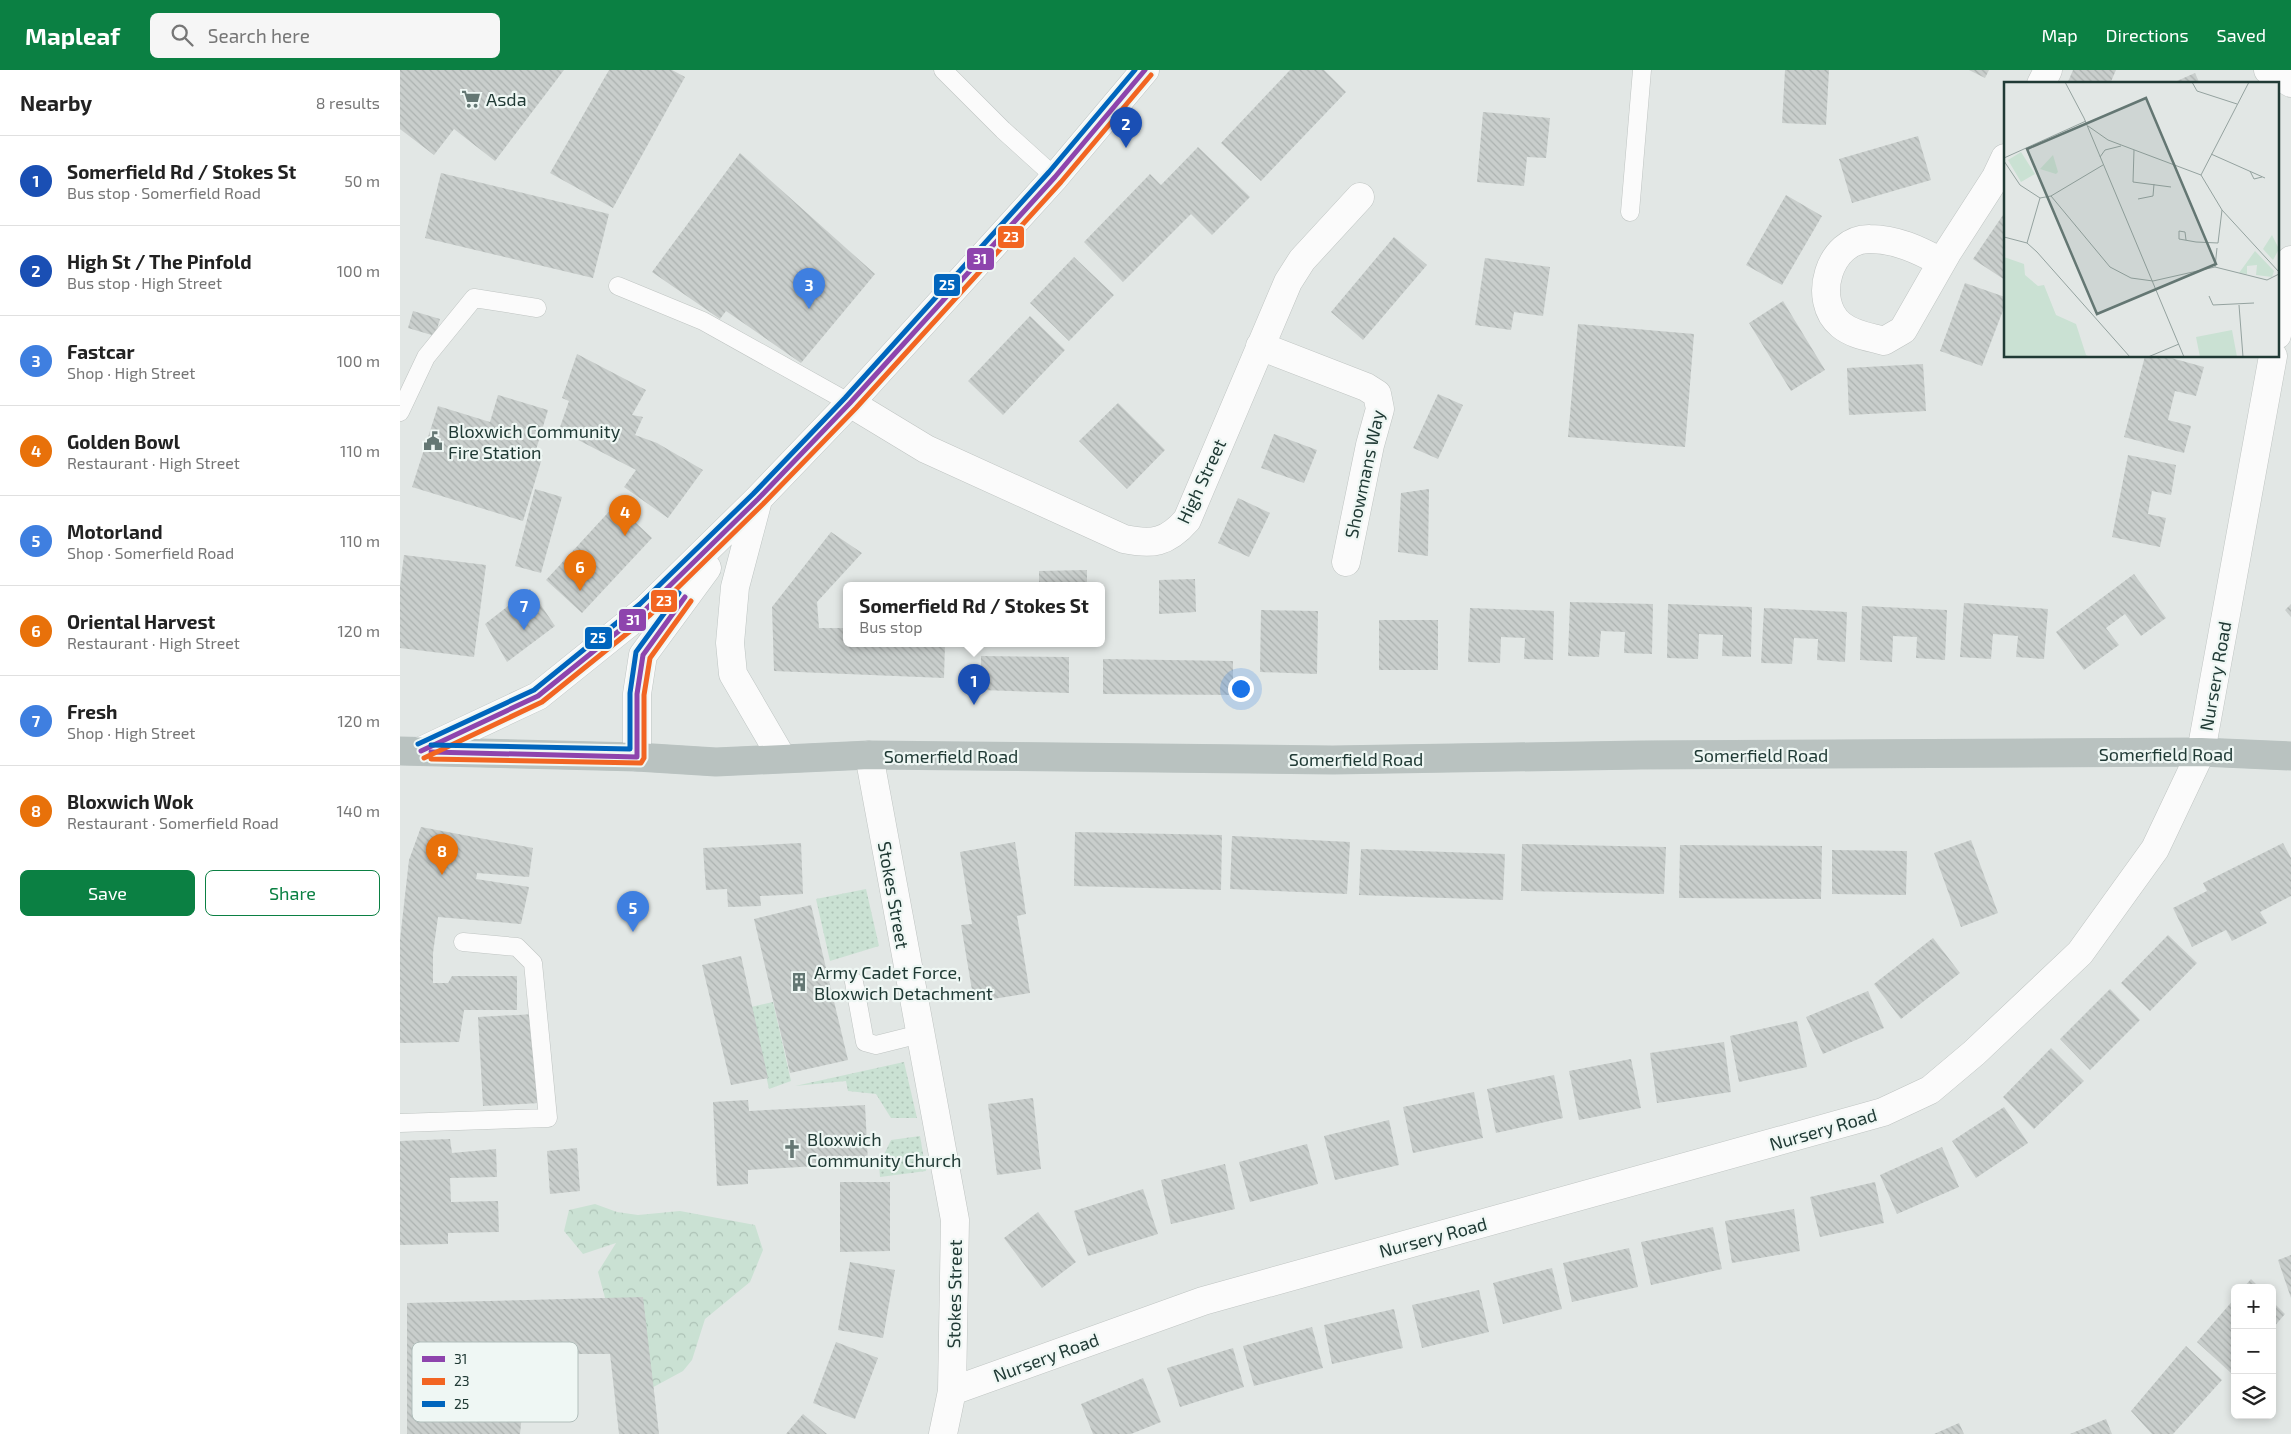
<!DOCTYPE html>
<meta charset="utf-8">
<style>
:root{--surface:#fff;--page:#f6f6f6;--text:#222;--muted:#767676;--line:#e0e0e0;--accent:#0b8043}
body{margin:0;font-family:"Exo 2",sans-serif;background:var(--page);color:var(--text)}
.controls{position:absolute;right:15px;bottom:15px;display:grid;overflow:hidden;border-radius:8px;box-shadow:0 2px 8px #0003}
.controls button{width:45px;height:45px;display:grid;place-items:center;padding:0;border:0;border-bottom:1px solid var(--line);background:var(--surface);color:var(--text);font:25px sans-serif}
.you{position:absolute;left:840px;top:618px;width:18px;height:18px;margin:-12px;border:4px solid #fff;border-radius:50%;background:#1a73e8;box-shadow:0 0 0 8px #1a73e833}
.badge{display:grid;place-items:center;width:32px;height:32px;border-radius:50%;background:var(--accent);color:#fff;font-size:16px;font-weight:700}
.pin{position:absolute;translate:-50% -41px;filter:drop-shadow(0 1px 2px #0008)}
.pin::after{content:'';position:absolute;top:26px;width:18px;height:15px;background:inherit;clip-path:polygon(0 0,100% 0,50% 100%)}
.popup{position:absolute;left:443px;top:512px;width:262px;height:65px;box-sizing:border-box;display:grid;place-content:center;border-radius:8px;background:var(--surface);filter:drop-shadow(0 1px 4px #0005);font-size:16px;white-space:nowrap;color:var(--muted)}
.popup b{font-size:19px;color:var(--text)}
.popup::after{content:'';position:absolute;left:50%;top:100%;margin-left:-10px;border:10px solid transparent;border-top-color:var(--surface)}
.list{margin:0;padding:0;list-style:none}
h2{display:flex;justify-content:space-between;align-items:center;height:65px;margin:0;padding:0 20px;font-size:21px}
h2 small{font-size:16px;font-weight:400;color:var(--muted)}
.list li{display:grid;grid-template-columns:32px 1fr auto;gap:15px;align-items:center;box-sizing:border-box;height:90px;padding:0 20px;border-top:1px solid var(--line)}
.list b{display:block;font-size:19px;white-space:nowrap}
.list p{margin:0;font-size:16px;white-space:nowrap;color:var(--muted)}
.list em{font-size:16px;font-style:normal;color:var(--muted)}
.actions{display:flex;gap:10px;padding:15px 20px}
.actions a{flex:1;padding:11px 0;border:1px solid var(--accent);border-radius:8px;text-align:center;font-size:18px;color:var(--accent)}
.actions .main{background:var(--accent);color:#fff}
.icon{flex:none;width:28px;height:28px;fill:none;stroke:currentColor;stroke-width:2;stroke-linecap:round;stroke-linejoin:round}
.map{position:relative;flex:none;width:1891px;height:1364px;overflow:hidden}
header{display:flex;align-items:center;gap:30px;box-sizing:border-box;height:70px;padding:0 25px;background:var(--accent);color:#fff}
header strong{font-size:24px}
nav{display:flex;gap:28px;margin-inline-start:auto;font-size:18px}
.search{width:350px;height:45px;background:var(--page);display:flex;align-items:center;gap:12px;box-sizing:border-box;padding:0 18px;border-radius:8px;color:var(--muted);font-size:19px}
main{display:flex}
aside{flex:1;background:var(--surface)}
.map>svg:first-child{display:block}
.grass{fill:url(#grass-dots)}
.forest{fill:url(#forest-crowns)}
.building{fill:url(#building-back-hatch)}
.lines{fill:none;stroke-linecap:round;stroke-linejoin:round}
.lane-casing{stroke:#bfc4c2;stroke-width:19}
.street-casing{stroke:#bfc4c2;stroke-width:29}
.secondary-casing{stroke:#bec5c3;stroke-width:29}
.highway-casing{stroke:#bbc4c2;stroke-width:29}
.lane{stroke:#fbfbfb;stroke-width:18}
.street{stroke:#fbfbfb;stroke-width:28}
.secondary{stroke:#fbfbfb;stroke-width:28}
.highway{stroke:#b9c2c0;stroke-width:28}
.bus-1-casing{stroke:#eff7f4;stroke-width:9}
.bus-2-casing{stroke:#eff7f4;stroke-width:9}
.bus-3-casing{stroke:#eff7f4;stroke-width:9}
.bus-1{stroke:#8e44ad;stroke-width:5}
.bus-2{stroke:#f26522;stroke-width:5}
.bus-3{stroke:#0065bd;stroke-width:5}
.labels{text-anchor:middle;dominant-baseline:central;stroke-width:4.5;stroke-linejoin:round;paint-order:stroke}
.poi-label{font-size:18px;fill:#203a35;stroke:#eff7f4;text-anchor:start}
.street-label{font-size:18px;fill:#203a35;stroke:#eff7f4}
.inset-road{fill:none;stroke:#94a29f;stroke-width:1}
.view{fill:#647773;fill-opacity:0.15;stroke:#647773;stroke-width:2.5}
.inset-edge{fill:none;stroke:#203a35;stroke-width:2.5}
.key{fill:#eff7f4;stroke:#b1bebb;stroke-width:1}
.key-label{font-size:14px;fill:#203a35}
.line-badge{stroke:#eff7f4;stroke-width:2}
.badge-label{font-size:14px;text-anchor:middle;font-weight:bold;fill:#fff}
</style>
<header>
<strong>Mapleaf</strong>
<div class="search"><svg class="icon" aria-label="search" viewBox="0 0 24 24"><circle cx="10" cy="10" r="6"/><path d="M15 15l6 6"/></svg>Search here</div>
<nav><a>Map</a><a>Directions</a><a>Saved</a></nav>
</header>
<main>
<aside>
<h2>Nearby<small>8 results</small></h2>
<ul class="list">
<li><span class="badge" style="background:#1a4fb4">1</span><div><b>Somerfield Rd / Stokes St</b><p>Bus stop · Somerfield Road</p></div><em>50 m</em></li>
<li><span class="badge" style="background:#1a4fb4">2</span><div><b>High St / The Pinfold</b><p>Bus stop · High Street</p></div><em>100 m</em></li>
<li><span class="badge" style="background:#3f7fe0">3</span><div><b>Fastcar</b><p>Shop · High Street</p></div><em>100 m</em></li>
<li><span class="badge" style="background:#e8710a">4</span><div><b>Golden Bowl</b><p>Restaurant · High Street</p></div><em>110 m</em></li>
<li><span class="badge" style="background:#3f7fe0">5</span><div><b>Motorland</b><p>Shop · Somerfield Road</p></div><em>110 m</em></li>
<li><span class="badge" style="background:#e8710a">6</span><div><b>Oriental Harvest</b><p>Restaurant · High Street</p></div><em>120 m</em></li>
<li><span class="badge" style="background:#3f7fe0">7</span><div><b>Fresh</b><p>Shop · High Street</p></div><em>120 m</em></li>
<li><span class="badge" style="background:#e8710a">8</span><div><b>Bloxwich Wok</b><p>Restaurant · Somerfield Road</p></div><em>140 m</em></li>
</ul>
<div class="actions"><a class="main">Save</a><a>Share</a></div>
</aside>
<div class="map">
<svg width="1891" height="1364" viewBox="0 0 1891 1364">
<defs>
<pattern id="grass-dots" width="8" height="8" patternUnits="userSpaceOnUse" patternTransform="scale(1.25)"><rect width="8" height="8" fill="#cae1d3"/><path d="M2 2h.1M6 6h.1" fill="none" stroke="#adc2b6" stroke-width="1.8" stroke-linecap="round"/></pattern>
<pattern id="forest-crowns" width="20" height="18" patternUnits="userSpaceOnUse" patternTransform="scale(1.25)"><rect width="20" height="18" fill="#cae1d3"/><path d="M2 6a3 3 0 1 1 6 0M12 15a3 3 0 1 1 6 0" fill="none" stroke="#adc2b6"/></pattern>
<pattern id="building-back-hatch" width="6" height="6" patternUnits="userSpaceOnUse" patternTransform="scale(1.25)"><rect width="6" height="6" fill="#c9cecc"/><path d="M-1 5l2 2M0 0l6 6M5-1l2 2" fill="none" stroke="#acb2b0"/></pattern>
</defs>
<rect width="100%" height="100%" fill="#e2e7e5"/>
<!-- grass -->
<path class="grass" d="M466,819L479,876L430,891L416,829Z
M373,932L391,1011L369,1019L351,937Z
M504,992L517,1048H491L476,1024L448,1021L446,1011L395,1016Z
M520,1066L526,1101L480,1107L479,1095L491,1070Z"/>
<!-- forest -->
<path class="forest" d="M195,1134L217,1142L238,1145L280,1141L355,1155L363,1180L350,1212L305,1249L292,1290L283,1301L248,1320L207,1235L198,1202L216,1173L183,1184L164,1161L169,1140Z"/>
<!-- building -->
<path class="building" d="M0,0H164L95,91L54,59L34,85L0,59Z
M209,0H272L285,7L213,138L150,103Z
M890,0H924L946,22L861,111L821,73Z
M1385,0H1429L1426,55L1382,53Z
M1569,0H1589L1585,8Z
M1673,0H1716L1710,14H1667Z
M1795,3L1800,14H1770Z
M1083,42L1150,48L1146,88L1127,87L1124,116L1077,112Z
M1518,66L1531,110L1452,133L1439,89Z
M798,77L850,127L812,165L791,144L723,212L684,172L750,104L761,115Z
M340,83L475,204L401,293L326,241L320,249L252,202Z
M41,103L209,144L193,208L25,168Z
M1386,125L1422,146L1382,215L1346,195Z
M1605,142V210L1573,189Z
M994,167L1027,195L963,270L931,242Z
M674,187L714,225L669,271L630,233Z
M1085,188L1150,197L1143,246L1114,242L1111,260L1075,255Z
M1565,213L1605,227V235L1582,296L1540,281Z
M1383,231L1425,300L1391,321L1349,253Z
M13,241L40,249L35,266L8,258Z
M630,246L665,280L603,345L568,311Z
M1178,254L1294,264L1285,377L1168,367Z
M177,284L246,320L232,345L243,347L235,365L257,373L303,400L268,448L224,417L236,400L159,360L169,331L162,328Z
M1745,286H1764L1804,297L1796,326L1775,321L1768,350L1791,356L1784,383L1724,367Z
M1523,294L1526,341L1449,345L1447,298Z
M1038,324L1063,335L1038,389L1013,378Z
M98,325L148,340L135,383L143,385L123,451L12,417L38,336L90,352Z
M718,333L765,380L727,419L679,371Z
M874,364L917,380L904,413L861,398Z
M1728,385L1776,395L1771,425L1752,421L1750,432L1748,444L1766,448L1760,477L1712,467Z
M135,419L162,427L141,503L115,496Z
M1029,419L1028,486L998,482L1001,423Z
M838,428L870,443L849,487L818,473Z
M216,434L252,468L182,543L146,510Z
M431,462L462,483L417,532L419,558H446V574H545L544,608L374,601L372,537Z
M4,485L86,495L74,587L0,578V516Z
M687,500V516H639V501Z
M1734,504L1766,548L1741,566L1725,544L1706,558L1719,575L1684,600L1656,562Z
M795,509L796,542L759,544V510Z
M130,519L155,556L107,592L85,554Z
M1170,532L1253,534L1252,584L1224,583L1225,562L1201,561L1199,587L1168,586Z
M1564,533L1648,539L1644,589L1616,587L1618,566L1593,564L1591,589L1560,587Z
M1268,534L1352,537L1351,587L1322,586L1323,565L1299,564L1298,589L1267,588Z
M1891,534V547L1885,540Z
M1462,536L1547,540L1545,590L1516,588L1517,567L1493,566L1492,592L1460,590Z
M1070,538L1154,541L1153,590L1124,589L1125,568L1101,567L1100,593L1068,592Z
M1364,538L1447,542L1445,592L1417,590L1418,569L1394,568L1392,594L1361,593Z
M861,540L918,541L917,604L860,602Z
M979,550H1038V600H979Z
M581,586L669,587V623L581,620Z
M703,589L833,591V625L703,624Z
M21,757L133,778L129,807L77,803L76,809L129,817L121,854L38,847L33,883V913H48L52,906H117V940H64L59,972L0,973V870L3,843L9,790Z
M675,762L822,765L821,820L674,816Z
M832,766L950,772L947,824L830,819Z
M1571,770L1598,843L1561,857L1534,783Z
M615,772L626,844L617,846L630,923L574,932L561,855L572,854L560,782Z
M401,773L403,824L360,826L361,836L328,837L327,819L306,820L303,778Z
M1883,773L1891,788V826L1860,842L1867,853L1832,871L1826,860L1792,877L1773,838L1807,821L1803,813Z
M1122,774L1266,777L1264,824L1121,821Z
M1280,775L1422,776L1421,829L1279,828Z
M961,779L1105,784L1103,830L959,825Z
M1432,780L1507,781L1506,825L1432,824Z
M411,835L448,990L390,1003L354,849Z
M1768,865L1797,893L1750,941L1721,913Z
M1533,868L1560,903L1501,949L1474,914Z
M341,886L368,1008L331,1015L302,895Z
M1710,919L1740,950L1690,1000L1660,969Z
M1468,921L1484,958L1423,984L1406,947Z
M135,944L140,1033L83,1036L78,947Z
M1397,951L1407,997L1339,1012L1330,966Z
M1324,972L1331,1022L1257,1033L1250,983Z
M1651,978L1684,1011L1634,1059L1603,1027Z
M1231,989L1241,1038L1179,1050L1169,1001Z
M1154,1005L1163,1048L1096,1063L1087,1019Z
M1074,1022L1083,1068L1013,1083L1003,1037Z
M633,1028L641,1099L597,1105L588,1034Z
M348,1030L349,1041L465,1035L468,1093L348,1100V1114L317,1116L313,1032Z
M1604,1037L1628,1073L1576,1108L1552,1071Z
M989,1050L999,1095L935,1110L924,1066Z
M50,1069L52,1083L96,1079L97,1107L50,1108L51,1132L98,1131L99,1162L48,1163V1174L0,1175V1071Z
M907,1074L918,1114L850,1132L839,1092Z
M1542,1077L1559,1117L1497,1144L1480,1105Z
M177,1078L180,1121L150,1124L147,1081Z
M825,1094L835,1139L771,1154L761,1110Z
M440,1112H490V1181L440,1182Z
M1475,1112L1484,1153L1420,1167L1410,1127Z
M743,1119L758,1164L688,1186L674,1141Z
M1394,1139L1400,1181L1332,1193L1325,1151Z
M638,1142L676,1192L642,1218L604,1168Z
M1313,1157L1322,1199L1251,1215L1241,1172Z
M1229,1178L1238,1217L1172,1232L1163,1193Z
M1891,1185V1228L1878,1190Z
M450,1192L495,1200L483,1268L438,1260Z
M1152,1198L1162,1239L1103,1254L1093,1213Z
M1851,1209L1860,1218H1843Z
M1079,1220L1089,1262L1022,1278L1012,1235Z
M243,1227L259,1364H219L210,1284H78L77,1304L102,1302L99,1323L124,1324L120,1364H7V1233Z
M1835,1228V1300L1831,1303L1797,1272Z
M1872,1231L1885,1244L1872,1259Z
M994,1239L1003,1278L932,1294L924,1255Z
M912,1257L923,1298L854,1316L843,1276Z
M436,1272L478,1288L455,1349L413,1333Z
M1786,1276L1822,1310L1773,1364H1752L1731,1341Z
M833,1278L844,1317L780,1337L767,1298Z
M743,1308L761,1352L731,1364H693L681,1334Z
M403,1344L427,1364H386Z
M1706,1349L1712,1364H1670Z
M1559,1353L1564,1364H1534Z"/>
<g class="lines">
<!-- lane casing -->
<g class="lane-casing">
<path id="lane" d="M543,0L603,60L655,107
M1230,142L1242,0
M218,216L303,251L450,333
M0,342L26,287L74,228L137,238
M454,912L465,972L476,975L520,964
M0,1053L148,1048L133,893L117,877L63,872"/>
</g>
<!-- street casing -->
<g class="street-casing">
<path id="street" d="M1868,0L1891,13
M1641,14L1648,0
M1541,192C1519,180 1496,169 1470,169C1429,168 1411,231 1441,255C1453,265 1470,267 1484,271L1503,260L1547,183L1596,107L1605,88
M1877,265L1891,190
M860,276L966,317L977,324L980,339L970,375L946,492
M450,333L526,379L724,469C752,475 767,473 787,450L888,212L902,190L960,127
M469,685L555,1150L552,1321
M543,1364L552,1321L803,1231L1483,1042L1530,1020L1574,983L1680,883L1755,779L1801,682L1873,286"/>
</g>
<!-- secondary casing -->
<g class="secondary-casing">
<path id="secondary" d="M358,430L335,517L330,573L333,604L382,688
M21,681L138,626L245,540L358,429L450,333L655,107L745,0
M237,687V624L243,585L307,498"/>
</g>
<!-- highway casing -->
<g class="highway-casing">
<path id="highway" d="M0,681L237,687L316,692L469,685L933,690L1240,685L1801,682L1891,686"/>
</g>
<!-- lane -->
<use href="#lane" class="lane"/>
<!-- street -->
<use href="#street" class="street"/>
<!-- secondary -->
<use href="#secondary" class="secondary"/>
<!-- highway -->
<use href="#highway" class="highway"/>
<!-- bus-1 casing -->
<g class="bus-1-casing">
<path id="bus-1" d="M21,681L138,626L245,540L358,429L450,333L655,107L745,0
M31,682L237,687V624L243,585L285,527"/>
</g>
<!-- bus-2 casing -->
<g class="bus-2-casing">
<path id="bus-2" d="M24,688L142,632L250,545L363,434L456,338L661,112L751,5
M31,689L241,693L244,688V625L250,588L291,531"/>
</g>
<!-- bus-3 casing -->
<g class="bus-3-casing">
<path id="bus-3" d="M18,674L134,620L240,534L353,424L445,328L649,102L735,0
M31,675L230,679V623L236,582L279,523"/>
</g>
<!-- bus-1 -->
<use href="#bus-1" class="bus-1"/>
<!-- bus-2 -->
<use href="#bus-2" class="bus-2"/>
<!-- bus-3 -->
<use href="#bus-3" class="bus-3"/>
</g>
<!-- icons -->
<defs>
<g id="supermarket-bare" transform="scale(1.5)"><path d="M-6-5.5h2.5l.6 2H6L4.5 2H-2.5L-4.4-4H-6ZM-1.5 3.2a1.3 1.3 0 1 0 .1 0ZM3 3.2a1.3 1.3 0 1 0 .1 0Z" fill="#647773" stroke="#eff7f4" stroke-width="2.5" paint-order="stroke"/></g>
<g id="civic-bare" transform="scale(1.5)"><path d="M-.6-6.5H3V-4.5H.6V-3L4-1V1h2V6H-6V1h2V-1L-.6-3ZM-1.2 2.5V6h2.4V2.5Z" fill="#647773" stroke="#eff7f4" stroke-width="2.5" paint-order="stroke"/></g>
<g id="building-bare" transform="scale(1.5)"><path d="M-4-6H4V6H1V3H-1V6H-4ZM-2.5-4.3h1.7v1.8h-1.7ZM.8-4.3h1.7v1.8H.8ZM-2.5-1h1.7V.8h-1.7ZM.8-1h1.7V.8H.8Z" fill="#647773" stroke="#eff7f4" stroke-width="2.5" paint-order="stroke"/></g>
<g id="church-bare" transform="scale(1.5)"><path d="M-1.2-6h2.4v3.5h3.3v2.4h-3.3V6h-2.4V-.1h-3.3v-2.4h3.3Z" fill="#647773" stroke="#eff7f4" stroke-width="2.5" paint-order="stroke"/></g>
</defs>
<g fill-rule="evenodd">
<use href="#supermarket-bare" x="71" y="29"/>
<use href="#civic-bare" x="33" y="371"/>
<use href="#building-bare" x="399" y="912"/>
<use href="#church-bare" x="392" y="1079"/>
</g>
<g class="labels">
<!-- poi labels -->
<g class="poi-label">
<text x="86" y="29">Asda</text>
<text x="48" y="361">Bloxwich Community<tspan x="48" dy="21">Fire Station</tspan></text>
<text x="414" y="902">Army Cadet Force,<tspan x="414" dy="21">Bloxwich Detachment</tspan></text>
<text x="407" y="1069">Bloxwich<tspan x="407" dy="21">Community Church</tspan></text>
</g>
<!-- street labels -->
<g class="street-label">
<text transform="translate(964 404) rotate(-78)">Showmans Way</text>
<text transform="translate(801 411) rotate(-65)">High Street</text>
<text transform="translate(1815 606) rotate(-80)">Nursery Road</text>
<text x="1766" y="684">Somerfield Road</text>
<text x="1361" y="685">Somerfield Road</text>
<text x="551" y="686">Somerfield Road</text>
<text x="956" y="689">Somerfield Road</text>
<text transform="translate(494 825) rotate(80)">Stokes Street</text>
<text transform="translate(1423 1059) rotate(-16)">Nursery Road</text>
<text transform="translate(1033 1167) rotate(-15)">Nursery Road</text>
<text transform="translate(554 1224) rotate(-89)">Stokes Street</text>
<text transform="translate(646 1287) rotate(-20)">Nursery Road</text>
</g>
</g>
<!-- overview -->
<g transform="translate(1604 12)">
<rect width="275" height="275" fill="#e2e7e5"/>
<path d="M17,70L31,92L17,100L4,78ZM268,153L275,167L269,178L259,167ZM251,169L270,189L268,195L252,193L253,183L243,184V192L235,191Z" fill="#cae1d3"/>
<path d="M49,73L54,90L52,92L36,87Z" fill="#cae1d3"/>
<path d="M0,175L20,182L21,193L34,204L40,203L52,233L72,242L82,273L86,275H0ZM228,248L233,275H196L192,255Z" fill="#cae1d3"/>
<path class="inset-road" d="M61,0L80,36L180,275M188,0L193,9L233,22M84,44L104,58L197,93L218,128L275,190M130,68L129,100L167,105M207,72L261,96M96,75L101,68L117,64M0,76L82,39M0,79L16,103L36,116L47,114L106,185L127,196L149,199L211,185L263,198L275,192M246,89L250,97L258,95M197,93L245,0M47,114L99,83M134,117L149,114L150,102M0,155L23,161L33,170L126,275M182,158L181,150L175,149V157L192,160L214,161L218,128M23,161L36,116M211,185L213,166M205,214L209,223L250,221M235,223L239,275M144,275L175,262"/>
<path class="view" d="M142,16L212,182L93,232L23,67Z"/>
<rect width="275" height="275" class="inset-edge"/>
</g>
<!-- legend -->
<rect x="12" y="1272" width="166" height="80" rx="8" class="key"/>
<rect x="22" y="1286" width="23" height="6" fill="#8e44ad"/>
<rect x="22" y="1308" width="23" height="7" fill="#f26522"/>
<rect x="22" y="1331" width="23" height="6" fill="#0065bd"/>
<g class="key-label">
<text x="54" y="1294">31</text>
<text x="54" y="1316">23</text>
<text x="54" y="1339">25</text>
</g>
<g class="line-badge">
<rect x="597" y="155" width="28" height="24" rx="5" fill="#f26522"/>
<rect x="566" y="177" width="29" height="24" rx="5" fill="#8e44ad"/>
<rect x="533" y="203" width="28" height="24" rx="5" fill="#0065bd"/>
<rect x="250" y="519" width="28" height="24" rx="5" fill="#f26522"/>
<rect x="218" y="538" width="29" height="24" rx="5" fill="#8e44ad"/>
<rect x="184" y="556" width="29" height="24" rx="5" fill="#0065bd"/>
</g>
<g class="badge-label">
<text x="611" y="172">23</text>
<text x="580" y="194">31</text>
<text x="547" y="220">25</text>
<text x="264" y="536">23</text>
<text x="233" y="555">31</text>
<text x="198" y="573">25</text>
</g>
</svg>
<div class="controls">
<button>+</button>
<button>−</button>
<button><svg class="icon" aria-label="layers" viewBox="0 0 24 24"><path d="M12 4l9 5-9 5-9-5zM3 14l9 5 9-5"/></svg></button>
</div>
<div class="you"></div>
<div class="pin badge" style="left:574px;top:635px;background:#1a4fb4">1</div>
<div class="popup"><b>Somerfield Rd / Stokes St</b>Bus stop</div>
<div class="pin badge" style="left:726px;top:78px;background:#1a4fb4">2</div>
<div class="pin badge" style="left:409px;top:239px;background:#3f7fe0">3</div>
<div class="pin badge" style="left:225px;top:466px;background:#e8710a">4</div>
<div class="pin badge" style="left:233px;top:862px;background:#3f7fe0">5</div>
<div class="pin badge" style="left:180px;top:521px;background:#e8710a">6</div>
<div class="pin badge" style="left:124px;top:560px;background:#3f7fe0">7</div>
<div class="pin badge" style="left:42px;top:805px;background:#e8710a">8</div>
</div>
</main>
